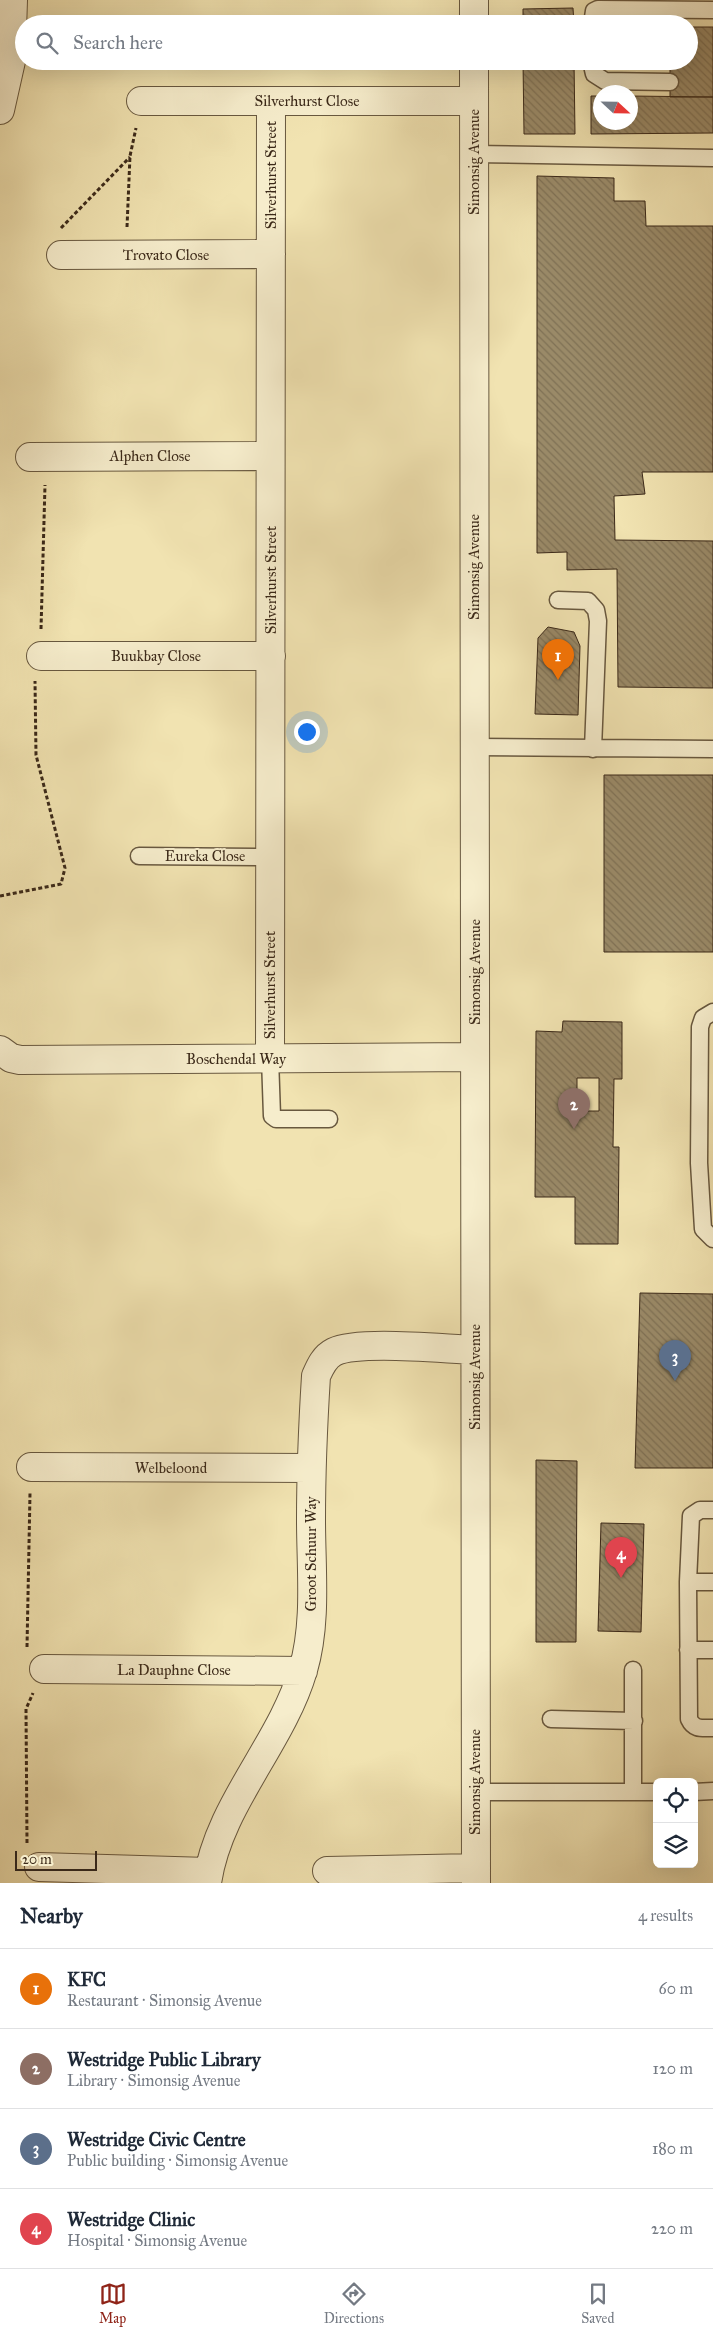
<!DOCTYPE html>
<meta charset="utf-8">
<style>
:root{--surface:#fff;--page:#f2f2f3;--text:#1f2937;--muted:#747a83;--line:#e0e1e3;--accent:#8f2418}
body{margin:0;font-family:"IM FELL Great Primer",serif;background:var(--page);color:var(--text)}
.controls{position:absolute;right:15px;bottom:15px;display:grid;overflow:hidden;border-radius:8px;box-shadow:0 5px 20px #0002}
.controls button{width:45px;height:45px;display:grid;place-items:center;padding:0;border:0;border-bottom:1px solid var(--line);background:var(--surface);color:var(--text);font:25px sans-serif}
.compass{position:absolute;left:593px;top:85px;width:45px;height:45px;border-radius:50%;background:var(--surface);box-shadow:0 5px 20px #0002;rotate:112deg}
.scale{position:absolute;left:15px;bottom:12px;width:82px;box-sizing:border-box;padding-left:5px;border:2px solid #3b2919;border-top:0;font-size:14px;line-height:18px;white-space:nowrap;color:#3b2919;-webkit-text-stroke:4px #f6edcc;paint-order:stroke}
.you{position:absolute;left:306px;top:731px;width:18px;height:18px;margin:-12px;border:4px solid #fff;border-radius:50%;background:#1a73e8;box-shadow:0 0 0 8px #1a73e833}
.badge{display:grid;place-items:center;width:32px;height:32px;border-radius:50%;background:var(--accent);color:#fff;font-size:16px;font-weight:700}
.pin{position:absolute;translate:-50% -41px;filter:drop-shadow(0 1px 2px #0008)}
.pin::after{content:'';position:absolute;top:26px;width:18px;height:15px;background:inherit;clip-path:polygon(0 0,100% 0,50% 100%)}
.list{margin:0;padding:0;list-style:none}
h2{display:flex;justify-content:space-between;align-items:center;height:65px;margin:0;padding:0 20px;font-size:21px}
h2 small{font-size:16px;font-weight:400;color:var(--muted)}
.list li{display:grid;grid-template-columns:32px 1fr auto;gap:15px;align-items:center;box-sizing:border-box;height:80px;padding:0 20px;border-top:1px solid var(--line)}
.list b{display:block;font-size:19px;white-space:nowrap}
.list p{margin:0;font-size:16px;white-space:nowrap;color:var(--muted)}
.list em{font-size:16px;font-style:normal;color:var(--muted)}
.icon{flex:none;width:28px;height:28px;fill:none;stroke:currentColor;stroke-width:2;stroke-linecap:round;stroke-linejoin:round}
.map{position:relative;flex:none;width:713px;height:1883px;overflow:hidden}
.search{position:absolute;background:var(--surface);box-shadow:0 5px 20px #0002;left:15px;right:15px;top:15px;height:55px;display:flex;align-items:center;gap:12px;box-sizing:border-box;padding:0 18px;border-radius:28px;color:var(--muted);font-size:19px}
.sheet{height:385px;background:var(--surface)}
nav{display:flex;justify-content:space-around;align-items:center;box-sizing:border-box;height:70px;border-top:1px solid var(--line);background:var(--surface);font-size:14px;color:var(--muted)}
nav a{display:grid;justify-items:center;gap:2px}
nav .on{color:var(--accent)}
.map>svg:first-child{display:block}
.building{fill:url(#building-back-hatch);stroke:#3b2919;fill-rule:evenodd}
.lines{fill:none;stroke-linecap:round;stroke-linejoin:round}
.service-casing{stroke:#68583f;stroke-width:19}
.minor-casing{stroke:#68583f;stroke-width:30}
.path{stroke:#3b2919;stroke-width:3;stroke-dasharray:4 2.5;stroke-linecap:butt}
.service{stroke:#f6edcc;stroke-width:16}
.minor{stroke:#f6edcc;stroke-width:28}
.labels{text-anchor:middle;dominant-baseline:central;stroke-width:4;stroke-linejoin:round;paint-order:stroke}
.street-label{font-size:15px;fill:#3b2919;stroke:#f6edcc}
</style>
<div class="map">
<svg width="713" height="1883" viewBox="0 0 713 1883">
<defs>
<pattern id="building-back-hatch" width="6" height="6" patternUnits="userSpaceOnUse" patternTransform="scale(1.25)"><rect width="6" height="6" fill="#9a8a68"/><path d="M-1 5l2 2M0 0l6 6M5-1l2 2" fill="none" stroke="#7f7155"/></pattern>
</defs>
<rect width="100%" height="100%" fill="#f1e3b1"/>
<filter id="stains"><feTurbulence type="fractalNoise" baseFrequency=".004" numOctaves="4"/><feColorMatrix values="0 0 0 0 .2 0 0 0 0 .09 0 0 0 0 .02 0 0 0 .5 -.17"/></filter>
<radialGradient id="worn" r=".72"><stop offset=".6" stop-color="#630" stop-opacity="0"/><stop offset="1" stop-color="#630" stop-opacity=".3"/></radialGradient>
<!-- building -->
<path class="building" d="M573,8L574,24H523V9Z
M689,27H713V97H670V66H611V61H689Z
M523,61H574L575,134H524Z
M591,96H600V122H630V96L713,97V133L591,134Z
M537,176L614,178V201H645L646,226H713V472H642L645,494L614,496L615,540L713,541V688L618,687L617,569L567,570V552L537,553Z
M548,627L574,632L580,646L578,715L535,714L538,638Z
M604,775H713V952H604Z
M563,1021L622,1022V1079H614L613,1147H619L618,1244H575V1197H535L536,1031L562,1032ZM577,1078H599V1111H577Z
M640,1293L713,1294V1468H635Z
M536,1460L577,1461L576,1642H536Z
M601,1523L644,1524L641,1632L598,1631Z"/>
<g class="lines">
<!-- service casing -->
<g class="service-casing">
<path id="service" d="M592,24L594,11L598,9L713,10
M591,61L594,74L605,81L670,82
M474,154L713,158
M558,600L588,601L596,610L598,621L593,749
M474,747L713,749
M139,856L270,857
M713,1012L703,1018L700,1027L699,1163L703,1229L713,1239
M270,1058L272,1116L276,1119H329
M713,1510H700L691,1516L688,1582L689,1719C694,1730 702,1728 713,1728
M688,1582H713
M688,1650H713
M551,1719L634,1721
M475,1792H657
M633,1792V1670
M694,1792L713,1791"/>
</g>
<!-- minor casing -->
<g class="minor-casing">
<path id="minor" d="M474,0V24
M474,61L476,1883
M141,101H474
M0,110L11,61L13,0
M61,255L271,254
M30,457L270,456
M41,656H271
M0,1050L11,1058L20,1060L475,1057
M270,1058L271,101
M31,1467L311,1468
M44,1669L303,1671
M39,1867L208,1872
M327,1871L476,1868
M207,1883C218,1805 281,1745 303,1670C317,1623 311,1569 311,1520C311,1472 313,1424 316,1376C320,1367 324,1357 334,1352C359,1340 443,1349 475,1350"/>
</g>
<!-- path -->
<path class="path" d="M127,227L130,156L136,128
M61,228L130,157
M41,629L45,485
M0,896L61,884L65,868L36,755L35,681
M27,1647L30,1493
M27,1843L26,1709L33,1693"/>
<!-- service -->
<use href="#service" class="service"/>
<!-- minor -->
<use href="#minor" class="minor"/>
</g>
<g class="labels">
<!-- street labels -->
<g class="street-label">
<text x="307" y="101">Silverhurst Close</text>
<text transform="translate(474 162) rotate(-90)">Simonsig Avenue</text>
<text transform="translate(271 175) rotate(-90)">Silverhurst Street</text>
<text x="166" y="255">Trovato Close</text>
<text x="150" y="456">Alphen Close</text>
<text transform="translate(474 567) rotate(-90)">Simonsig Avenue</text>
<text transform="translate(271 580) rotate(-90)">Silverhurst Street</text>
<text x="156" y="656">Buukbay Close</text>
<text x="205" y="856">Eureka Close</text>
<text transform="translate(475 972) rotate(-90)">Simonsig Avenue</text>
<text transform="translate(270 985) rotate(-90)">Silverhurst Street</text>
<text x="236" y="1059">Boschendal Way</text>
<text transform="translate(475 1377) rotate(-90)">Simonsig Avenue</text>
<text x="171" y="1468">Welbeloond</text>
<text transform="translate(311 1554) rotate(-90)">Groot Schuur Way</text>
<text x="174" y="1670">La Dauphne Close</text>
<text transform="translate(475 1782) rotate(-90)">Simonsig Avenue</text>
</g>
</g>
<rect width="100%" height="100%" filter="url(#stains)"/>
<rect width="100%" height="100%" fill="url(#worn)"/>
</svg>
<div class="controls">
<button><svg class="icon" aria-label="locate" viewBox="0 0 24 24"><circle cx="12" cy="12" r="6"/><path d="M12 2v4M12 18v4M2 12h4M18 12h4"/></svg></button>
<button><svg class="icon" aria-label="layers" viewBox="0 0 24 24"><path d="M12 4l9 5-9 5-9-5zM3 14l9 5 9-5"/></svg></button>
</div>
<svg class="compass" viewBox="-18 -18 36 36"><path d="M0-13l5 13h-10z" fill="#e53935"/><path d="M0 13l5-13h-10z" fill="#747a83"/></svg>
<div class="scale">20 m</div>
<div class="you"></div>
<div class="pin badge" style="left:558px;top:680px;background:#e8710a">1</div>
<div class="pin badge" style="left:574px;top:1129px;background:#8d6e63">2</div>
<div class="pin badge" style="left:675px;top:1381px;background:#5c6f8a">3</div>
<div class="pin badge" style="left:621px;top:1578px;background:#e0444e">4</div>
<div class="search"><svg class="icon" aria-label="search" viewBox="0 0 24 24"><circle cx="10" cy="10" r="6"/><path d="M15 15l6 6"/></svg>Search here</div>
</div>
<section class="sheet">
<h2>Nearby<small>4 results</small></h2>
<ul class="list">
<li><span class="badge" style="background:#e8710a">1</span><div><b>KFC</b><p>Restaurant · Simonsig Avenue</p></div><em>60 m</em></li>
<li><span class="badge" style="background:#8d6e63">2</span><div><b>Westridge Public Library</b><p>Library · Simonsig Avenue</p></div><em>120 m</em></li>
<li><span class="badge" style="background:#5c6f8a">3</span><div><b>Westridge Civic Centre</b><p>Public building · Simonsig Avenue</p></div><em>180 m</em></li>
<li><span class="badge" style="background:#e0444e">4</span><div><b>Westridge Clinic</b><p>Hospital · Simonsig Avenue</p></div><em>220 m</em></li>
</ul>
</section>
<nav>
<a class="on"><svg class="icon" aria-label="map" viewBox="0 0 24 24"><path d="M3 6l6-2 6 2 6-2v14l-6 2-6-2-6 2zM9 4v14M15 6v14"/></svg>Map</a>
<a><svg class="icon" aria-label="directions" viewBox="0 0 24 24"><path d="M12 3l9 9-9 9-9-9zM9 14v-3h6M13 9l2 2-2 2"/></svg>Directions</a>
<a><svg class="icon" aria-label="saved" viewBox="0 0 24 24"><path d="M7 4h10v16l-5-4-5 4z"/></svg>Saved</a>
</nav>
